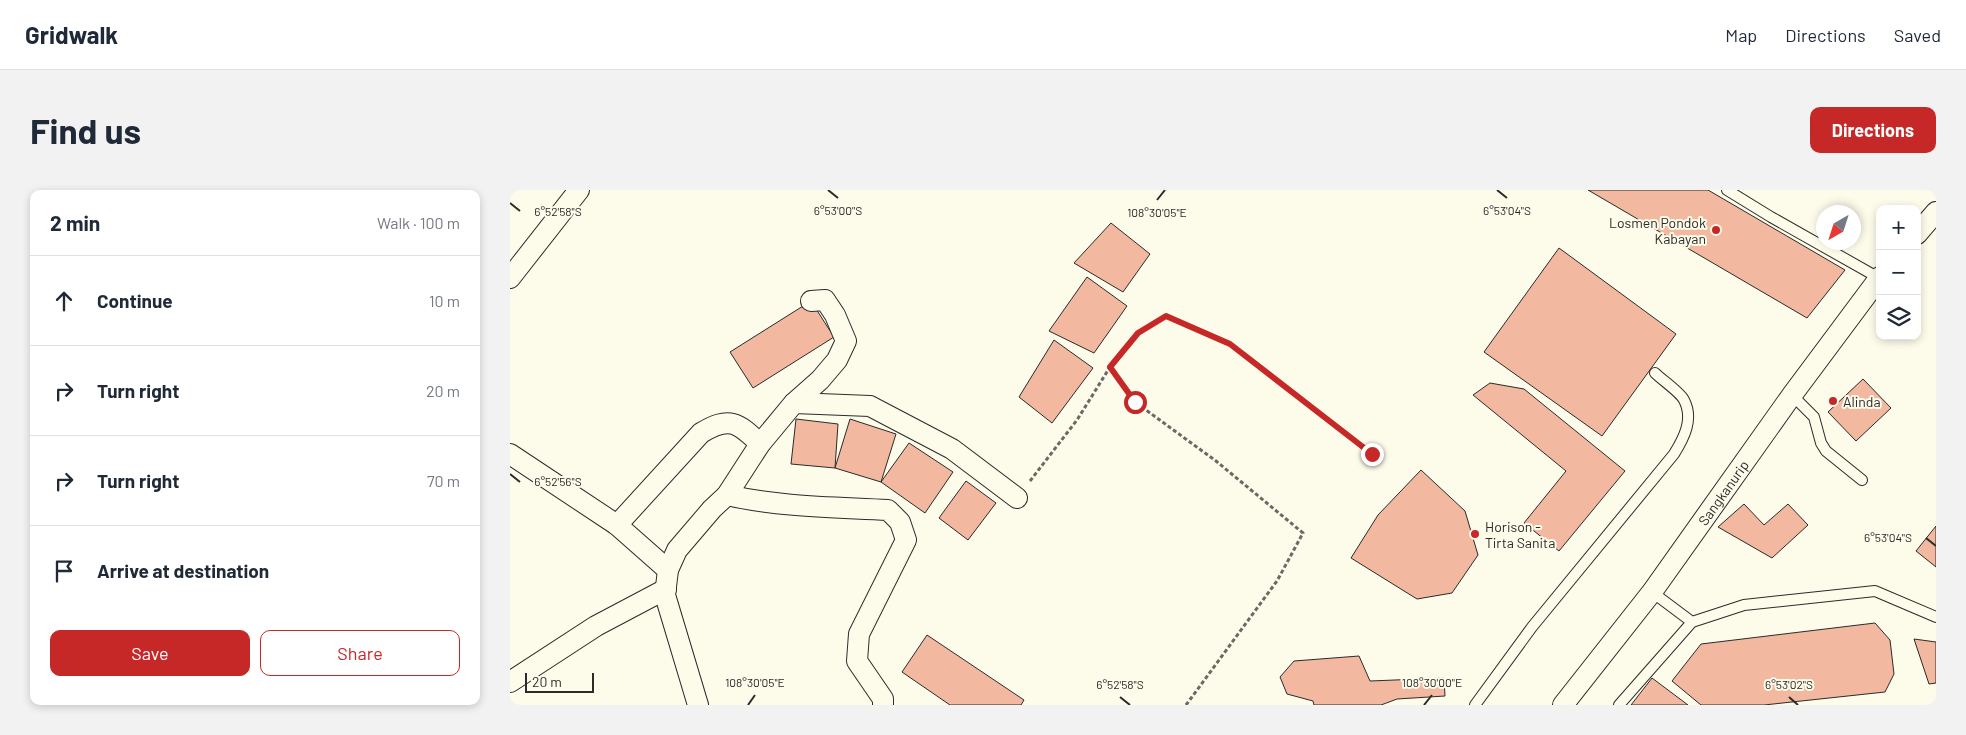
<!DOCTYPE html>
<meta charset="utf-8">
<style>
:root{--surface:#fff;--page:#f2f2f3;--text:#1f2937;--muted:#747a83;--line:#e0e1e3;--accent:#c62828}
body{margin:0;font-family:Barlow,sans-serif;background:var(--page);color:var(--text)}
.controls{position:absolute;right:15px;top:15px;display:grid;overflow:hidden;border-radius:10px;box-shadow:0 2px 8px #0003}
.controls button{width:45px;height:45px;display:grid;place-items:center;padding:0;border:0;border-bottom:1px solid var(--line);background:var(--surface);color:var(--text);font:25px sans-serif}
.compass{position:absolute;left:1306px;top:15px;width:45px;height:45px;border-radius:50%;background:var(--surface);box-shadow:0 2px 8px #0003;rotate:219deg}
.scale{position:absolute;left:15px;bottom:12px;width:69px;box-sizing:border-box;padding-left:5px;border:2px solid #2b2b2b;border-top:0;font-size:14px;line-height:18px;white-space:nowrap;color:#2b2b2b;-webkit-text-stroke:4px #fdfbea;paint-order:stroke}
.stop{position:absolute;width:15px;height:15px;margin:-11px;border:4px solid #c62828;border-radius:50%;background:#fff}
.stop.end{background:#c62828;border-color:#fff;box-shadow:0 1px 5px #0008}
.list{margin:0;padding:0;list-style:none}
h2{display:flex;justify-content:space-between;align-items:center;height:65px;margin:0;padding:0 20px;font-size:21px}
h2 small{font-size:16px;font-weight:400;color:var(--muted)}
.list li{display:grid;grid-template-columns:32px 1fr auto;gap:15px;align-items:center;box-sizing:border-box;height:90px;padding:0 20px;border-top:1px solid var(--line)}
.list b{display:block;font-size:19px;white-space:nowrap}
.list em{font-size:16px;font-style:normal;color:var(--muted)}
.actions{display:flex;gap:10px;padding:15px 20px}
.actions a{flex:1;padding:11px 0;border:1px solid var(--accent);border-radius:10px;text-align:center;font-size:18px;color:var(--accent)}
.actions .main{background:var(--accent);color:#fff}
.icon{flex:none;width:28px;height:28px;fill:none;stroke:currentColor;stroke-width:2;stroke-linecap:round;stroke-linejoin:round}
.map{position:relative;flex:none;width:1426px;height:515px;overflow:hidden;border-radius:10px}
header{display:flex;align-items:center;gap:30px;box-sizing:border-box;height:70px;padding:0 25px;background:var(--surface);border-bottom:1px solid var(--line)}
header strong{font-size:24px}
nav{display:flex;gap:28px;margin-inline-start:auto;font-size:18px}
.intro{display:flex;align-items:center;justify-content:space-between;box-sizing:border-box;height:120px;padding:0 30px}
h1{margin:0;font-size:35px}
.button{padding:12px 22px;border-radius:10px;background:var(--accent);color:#fff;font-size:18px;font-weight:700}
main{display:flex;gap:30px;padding:0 30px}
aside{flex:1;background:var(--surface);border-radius:10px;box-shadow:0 2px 8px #0003}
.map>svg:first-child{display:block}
.building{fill:#f2b8a0;stroke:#2b2b2b}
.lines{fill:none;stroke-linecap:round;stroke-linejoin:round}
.lane-casing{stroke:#2b2b2b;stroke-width:12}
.street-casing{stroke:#2b2b2b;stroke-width:22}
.path{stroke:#6a6964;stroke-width:3;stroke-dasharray:4 2.5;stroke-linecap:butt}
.lane{stroke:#fdfbea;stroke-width:10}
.street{stroke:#fdfbea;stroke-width:20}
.route{stroke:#c62828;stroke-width:6}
.ticks{fill:none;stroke:#2b2b2b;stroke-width:2}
.poi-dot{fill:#c62828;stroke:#fdfbea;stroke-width:2}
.labels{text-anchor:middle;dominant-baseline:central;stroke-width:4;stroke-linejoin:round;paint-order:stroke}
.poi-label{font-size:14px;fill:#2b2b2b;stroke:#fdfbea;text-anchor:start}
.street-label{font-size:14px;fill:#2b2b2b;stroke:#fdfbea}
.ticks-label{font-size:12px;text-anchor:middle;fill:#2b2b2b;stroke:#fdfbea;stroke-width:4;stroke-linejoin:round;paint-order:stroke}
</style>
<header>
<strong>Gridwalk</strong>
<nav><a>Map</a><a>Directions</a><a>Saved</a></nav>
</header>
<div class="intro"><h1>Find us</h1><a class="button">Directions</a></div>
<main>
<aside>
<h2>2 min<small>Walk · 100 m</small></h2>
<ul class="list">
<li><svg class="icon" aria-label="ahead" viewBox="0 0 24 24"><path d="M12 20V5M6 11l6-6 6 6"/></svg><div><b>Continue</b></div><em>10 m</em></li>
<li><svg class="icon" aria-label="right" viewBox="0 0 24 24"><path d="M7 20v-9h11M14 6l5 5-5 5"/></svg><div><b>Turn right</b></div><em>20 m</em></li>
<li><svg class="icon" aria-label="right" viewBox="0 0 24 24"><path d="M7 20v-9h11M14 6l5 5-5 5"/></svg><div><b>Turn right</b></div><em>70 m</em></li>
<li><svg class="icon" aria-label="arrive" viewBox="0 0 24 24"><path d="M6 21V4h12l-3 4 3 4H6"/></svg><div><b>Arrive at destination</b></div></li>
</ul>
<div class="actions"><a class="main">Save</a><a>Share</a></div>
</aside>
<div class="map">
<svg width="1426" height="515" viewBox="0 0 1426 515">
<rect width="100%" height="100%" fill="#fdfbea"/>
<!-- building -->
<path class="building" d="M1078,0H1198L1335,80L1297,128Z
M601,33L640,64L613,102L564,73Z
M1049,58L1166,144L1092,246L974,162Z
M577,87L617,116L584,163L539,141Z
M301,111L324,147L243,198L220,162Z
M544,150L583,178L542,233L509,207Z
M1353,189L1381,218L1346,251L1318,222Z
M980,193L1014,199L1115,281L1049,361L1014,333L1056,281L963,205Z
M286,229L328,234L325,278L281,274Z
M340,229L386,244L371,292L325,278Z
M399,253L443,282L415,323L371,292Z
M911,280L955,321L968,365L942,403L907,409L841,368L868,325Z
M456,291L486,313L458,350L429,328Z
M1234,314L1254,335L1278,314L1298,335L1262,368L1208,337Z
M1426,336V377L1406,361Z
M1365,433L1380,450L1384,484L1375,502L1254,515H1191L1162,491L1191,454Z
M417,445L514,510L511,515H440L392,482Z
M1404,449L1426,452V493L1419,494Z
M849,466L860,491L934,488L935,506L887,509L871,515H804L803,511L777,504L770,487L784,471Z
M1142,488L1178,515H1121Z"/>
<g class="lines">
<!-- lane casing -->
<g class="lane-casing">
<path id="lane" d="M1217,0L1261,27L1369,88
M1282,205L1304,227L1311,253L1316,261L1352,290
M1142,402L1182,432
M965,515L1022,437L1164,264C1174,248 1184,229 1174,210C1170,202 1152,190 1145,183
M1109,515L1182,432L1234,415L1365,401L1426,427"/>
</g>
<!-- street casing -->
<g class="street-casing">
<g id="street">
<path d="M1407,44L1426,22"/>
<path d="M0,88L69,0"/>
<path d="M284,213L360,216L442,259L507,308"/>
<path d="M0,264L107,335L158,380"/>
<path d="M217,305C269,317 324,317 378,320L390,332L396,350L349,444L347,471L373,509V515"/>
<path d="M107,335L191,243C219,226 228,232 250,254"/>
<path d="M0,492L86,436L156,399"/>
<path d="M188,515L155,405L158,380L167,360L202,319L217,305L250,254L284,213L310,190L327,170L336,151L325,125L315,110L301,111"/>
<path id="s1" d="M1053,515L1142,402L1282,205L1370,87"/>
</g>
</g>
<!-- path -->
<path class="path" d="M520,291L567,230L600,177
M676,515L767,391L793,343L706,271L625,212L600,177L628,143L656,126L720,155L862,263"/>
<!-- lane -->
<use href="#lane" class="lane"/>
<!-- street -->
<use href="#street" class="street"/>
</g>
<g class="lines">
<!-- route -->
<path class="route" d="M625,212L600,177L628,143L656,126L720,154L862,264"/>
</g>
<!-- ticks -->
<path class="ticks" d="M318,0L328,8M987,0L997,8M647,10L655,0M0,13L10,21M0,284L10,292M1416,348L1426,356M610,507L620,515M1279,507L1288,515M238,515L245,505M914,515L922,505"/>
<!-- markers -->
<g class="poi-dot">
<circle cx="1206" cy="40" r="5"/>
<circle cx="1323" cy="211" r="5"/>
<circle cx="965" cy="344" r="5"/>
</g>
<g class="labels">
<!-- poi labels -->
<g class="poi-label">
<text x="1196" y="32" text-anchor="end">Losmen Pondok<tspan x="1196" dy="16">Kabayan</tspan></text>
<text x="1333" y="211">Alinda</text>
<text x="975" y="336">Horison -<tspan x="975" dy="16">Tirta Sanita</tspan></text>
</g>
<!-- street labels -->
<g class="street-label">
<text stroke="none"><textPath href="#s1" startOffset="266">Sangkanurip</textPath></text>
</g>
</g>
<g class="ticks-label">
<text x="328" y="25">6°53'00"S</text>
<text x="997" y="25">6°53'04"S</text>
<text x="48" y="26">6°52'58"S</text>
<text x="647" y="27">108°30'05"E</text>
<text x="48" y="296">6°52'56"S</text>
<text x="1378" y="352">6°53'04"S</text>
<text x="245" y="497">108°30'05"E</text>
<text x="922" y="497">108°30'00"E</text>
<text x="610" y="499">6°52'58"S</text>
<text x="1279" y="499">6°53'02"S</text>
</g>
</svg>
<div class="controls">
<button>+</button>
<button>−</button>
<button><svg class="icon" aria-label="layers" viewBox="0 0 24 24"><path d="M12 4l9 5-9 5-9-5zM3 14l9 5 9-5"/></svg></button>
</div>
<svg class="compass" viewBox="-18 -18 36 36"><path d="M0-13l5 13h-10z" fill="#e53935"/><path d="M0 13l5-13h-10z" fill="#747a83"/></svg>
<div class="scale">20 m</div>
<div class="stop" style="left:625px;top:212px"></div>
<div class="stop end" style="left:862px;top:264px"></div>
</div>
</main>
